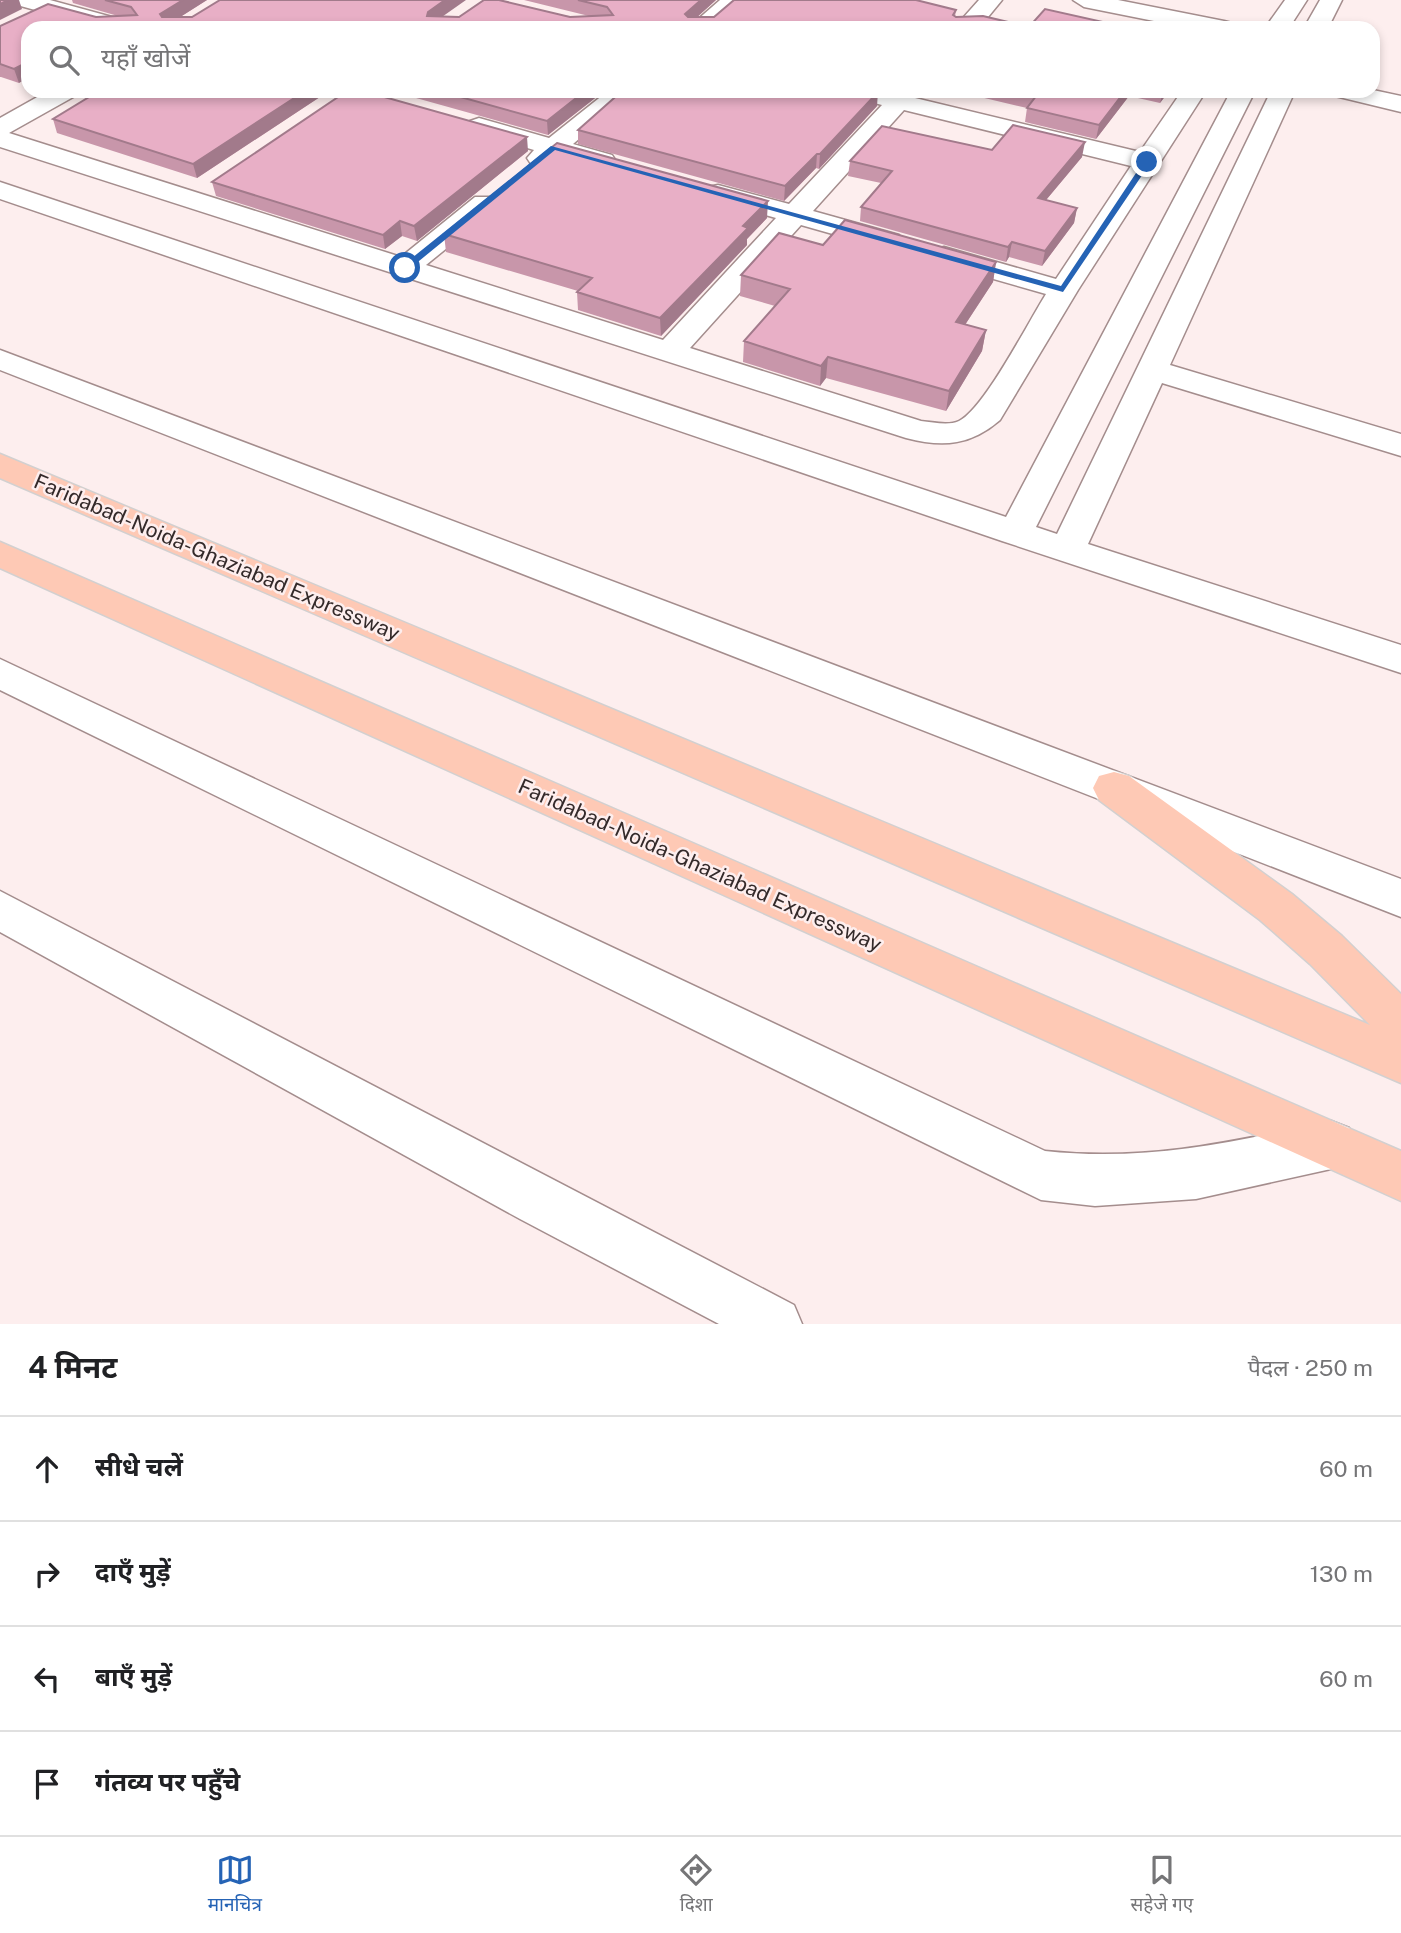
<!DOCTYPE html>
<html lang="hi">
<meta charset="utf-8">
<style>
:root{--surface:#fff;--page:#f6f6f6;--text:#202124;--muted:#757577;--line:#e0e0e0;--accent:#2563b5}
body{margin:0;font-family:"Public Sans","Noto Sans Devanagari",sans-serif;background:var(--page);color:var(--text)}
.stop{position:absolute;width:21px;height:21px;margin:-16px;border:5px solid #2563b5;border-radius:50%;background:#fff}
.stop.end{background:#2563b5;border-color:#fff;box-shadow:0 2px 7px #0008}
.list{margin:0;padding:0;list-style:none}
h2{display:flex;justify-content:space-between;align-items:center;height:91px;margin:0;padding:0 28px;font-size:30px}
h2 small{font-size:23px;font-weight:400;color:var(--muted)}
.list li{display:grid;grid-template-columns:46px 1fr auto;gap:21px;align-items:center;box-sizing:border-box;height:105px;padding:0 28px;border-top:2px solid var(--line)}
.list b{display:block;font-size:26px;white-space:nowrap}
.list em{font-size:23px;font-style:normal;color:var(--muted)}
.icon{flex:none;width:38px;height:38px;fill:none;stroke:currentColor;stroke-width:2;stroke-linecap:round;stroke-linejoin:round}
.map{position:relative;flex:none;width:1401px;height:1324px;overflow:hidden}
.search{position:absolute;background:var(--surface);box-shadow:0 4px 10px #0003;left:21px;right:21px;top:21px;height:77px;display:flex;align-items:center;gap:18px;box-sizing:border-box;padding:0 24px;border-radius:21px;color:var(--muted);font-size:26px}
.sheet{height:511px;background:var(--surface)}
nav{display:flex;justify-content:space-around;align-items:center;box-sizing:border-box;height:98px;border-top:2px solid var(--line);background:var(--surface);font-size:19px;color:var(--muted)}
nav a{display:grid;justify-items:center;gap:4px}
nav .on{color:var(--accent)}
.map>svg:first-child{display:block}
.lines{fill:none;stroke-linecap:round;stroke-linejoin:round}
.minor-casing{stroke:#a48d8d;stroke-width:3}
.major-casing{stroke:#d2d0d0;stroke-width:3}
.minor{fill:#fff;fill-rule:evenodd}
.major{fill:#fec9b5;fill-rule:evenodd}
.wall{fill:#c896aa}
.shaded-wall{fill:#a27a8b}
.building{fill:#e8afc6;stroke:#a27a8b;stroke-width:2}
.route{fill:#2563b5}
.labels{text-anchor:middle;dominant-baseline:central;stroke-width:5;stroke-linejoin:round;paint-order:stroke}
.street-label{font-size:21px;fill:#342a2a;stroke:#fdeeee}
</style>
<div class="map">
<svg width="1401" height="1324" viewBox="0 0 1401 1324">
<rect width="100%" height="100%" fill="#fdeeee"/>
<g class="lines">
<!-- minor casing -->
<g class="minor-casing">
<path id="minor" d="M14,0H50L134,23L138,28H100L17,5Z
M720,0H745L714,28H688Z
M979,0H1002L979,28H954Z
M1073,0H1118L1224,21L1232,23L1236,28H1189L1084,7Z
M1285,0H1307L1289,28H1265Z
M1320,0H1342L1328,28H1304Z
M1373,90L1401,96V112L1335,96L1332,91Z
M48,91H78L75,96L9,133L401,257L475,197H495L499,203L495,209L426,265L663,340L776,218L708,199L704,193L708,187L718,185L789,204L882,105L847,96L844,91H920L915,98L1140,152L1182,91H1206L1078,290L1000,420C971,445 944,448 906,438L0,147V118ZM904,110L1131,166L1056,279L944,247L934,250L930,256L934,262L1046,294C1029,321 984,409 959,421C948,426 933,422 921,421L690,348L801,225L889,250L899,247L903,241L899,235L813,211Z
M608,91H635L573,144L612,155L616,161L612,167L603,169L558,156L549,164H531L527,158L534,150L470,131L466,126L470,121L479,118L549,138Z
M1231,91H1255L1036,527L1057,534L1271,91H1295L1170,365L1401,434V456L1162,383L1088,544L1401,645V673L1002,541L0,199V182L1006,517Z
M0,350L1401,879V917L0,370Z
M0,659L1045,1151C1147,1162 1232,1142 1331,1121L1349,1128L1356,1145L1349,1162L1331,1169L1196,1199L1095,1206L1041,1200L0,690Z
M0,891L794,1305L802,1324H719L520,1219L0,932Z"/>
</g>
<!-- major casing -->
<g class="major-casing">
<path id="major" d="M0,454L1370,1025L1310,964L1260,920L1099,800L1093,788L1099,776L1114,772L1129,776L1292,894L1342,936L1401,994V1083L0,478Z
M0,542L1401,1151V1201L0,568Z"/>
</g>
<!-- minor -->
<use href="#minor" class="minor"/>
<!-- major -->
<use href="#major" class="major"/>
</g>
<!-- wall -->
<path class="wall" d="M72,0H207L180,17H570L589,16L524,0H716L697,17L956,10L955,17L1029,27L1111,28H28L19,83L1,77H0V26L118,16L73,3Z
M329,91L197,178L57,133L53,119Z
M391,91H604L548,135Z
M955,91H1169L1160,103L1129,96L1096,139L1025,122L1027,108Z
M877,106L819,169L816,168L784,201L578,144V130Z
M992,150L1082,157L1046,200L1077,208L1074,223L1042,266L1009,257L1006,262L860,221L861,207L881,183L848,176L850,161Z
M528,151L417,241L402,236L385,249L216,196L212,182Z
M767,218L747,239V245L661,336L578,310L577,292L578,291L446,252L444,234Z
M823,245L996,262L993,282L965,325L986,330L982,351L946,411L826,378L820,386L743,362L744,341L775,306L740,296L741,275Z"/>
<!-- shaded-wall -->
<path class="shaded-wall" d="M8,0H19L22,9L0,20V4Z
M183,0H207L163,28L160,14Z
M445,0H466L429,26L427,16L428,12Z
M701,0H716L685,28V14Z
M28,62V78L19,83L14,69Z
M305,91H329L197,178L193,164Z
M585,91H604L548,135L547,121Z
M1125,91H1130L1129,96L1096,139L1099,125Z
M1163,91H1169L1160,103Z
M878,92L877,106L819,169L820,154Z
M527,137L528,151L417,241L414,226Z
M1085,142L1082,157L1036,212L1038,198Z
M817,154L816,168L784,201L785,186Z
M768,201L767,218L747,239V245L661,336L660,318L743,226Z
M1077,208L1074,223L1042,266L1045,251Z
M400,221L402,236L385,249L383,235Z
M1012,242L1009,257L1006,262L1008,247Z
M996,262L993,282L953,343L956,322Z
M986,330L982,351L946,411L949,391Z
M828,357L826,378L820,386L821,366Z"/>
<!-- building -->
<path class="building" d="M0,0H8L0,4Z
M105,0H183L160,14L162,17H192L220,0H445L428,12L427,16L459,17L484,0H499L570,17L613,15L607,7L578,0H701L685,14L688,17H714L734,0H916L956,10L953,15L956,17L983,16L1029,27L1045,9L1112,24L1108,28H28V62L14,69L0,64V26L48,4L96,17L137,15L131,7Z
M99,91H305L193,164L53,119Z
M347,91H363L527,137L414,226L400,221L383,235L212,182Z
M439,91H585L547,121Z
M622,91H873L878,92L820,154H817L785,186L578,130Z
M1016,91H1125L1099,125L1027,108L1036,96Z
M1013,125L1085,142L1038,198L1077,208L1045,251L1012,242L1008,247L861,207L892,171L850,161L882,126L992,150Z
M557,143L768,201L743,226L748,228L660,318L577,292L592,278L444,234Z
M845,220L996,262L956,322L986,330L949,391L828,357L821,366L744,341L790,289L741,275L779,233L823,245Z"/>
<!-- route -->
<path class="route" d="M551,146L1061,286L1144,161L1151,162L1063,292L555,150L408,270H402V266Z"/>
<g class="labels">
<!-- street labels -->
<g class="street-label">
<text transform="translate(217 557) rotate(23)">Faridabad-Noida-Ghaziabad Expressway</text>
<text transform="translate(700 865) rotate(24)">Faridabad-Noida-Ghaziabad Expressway</text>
</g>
</g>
</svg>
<div class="stop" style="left:405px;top:268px"></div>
<div class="stop end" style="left:1147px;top:162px"></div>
<div class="search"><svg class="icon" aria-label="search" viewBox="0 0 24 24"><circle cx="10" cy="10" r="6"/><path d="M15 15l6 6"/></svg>यहाँ खोजें</div>
</div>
<section class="sheet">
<h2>4 मिनट<small>पैदल · 250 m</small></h2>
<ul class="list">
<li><svg class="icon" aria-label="ahead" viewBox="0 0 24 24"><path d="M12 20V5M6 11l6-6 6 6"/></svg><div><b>सीधे चलें</b></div><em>60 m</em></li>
<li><svg class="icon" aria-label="right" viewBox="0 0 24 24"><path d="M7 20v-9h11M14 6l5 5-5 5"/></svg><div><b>दाएँ मुड़ें</b></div><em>130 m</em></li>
<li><svg class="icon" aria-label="left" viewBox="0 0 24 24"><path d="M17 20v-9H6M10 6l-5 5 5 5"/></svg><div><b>बाएँ मुड़ें</b></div><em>60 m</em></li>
<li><svg class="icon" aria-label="arrive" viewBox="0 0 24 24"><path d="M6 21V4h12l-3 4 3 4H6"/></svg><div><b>गंतव्य पर पहुँचे</b></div></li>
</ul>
</section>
<nav>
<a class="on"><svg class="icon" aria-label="map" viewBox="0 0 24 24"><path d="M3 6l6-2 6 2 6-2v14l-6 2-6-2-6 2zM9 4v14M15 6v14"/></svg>मानचित्र</a>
<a><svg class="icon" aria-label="directions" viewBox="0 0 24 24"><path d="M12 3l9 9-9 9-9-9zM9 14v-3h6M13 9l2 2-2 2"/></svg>दिशा</a>
<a><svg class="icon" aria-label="saved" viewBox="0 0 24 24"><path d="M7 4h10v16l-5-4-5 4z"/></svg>सहेजे गए</a>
</nav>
